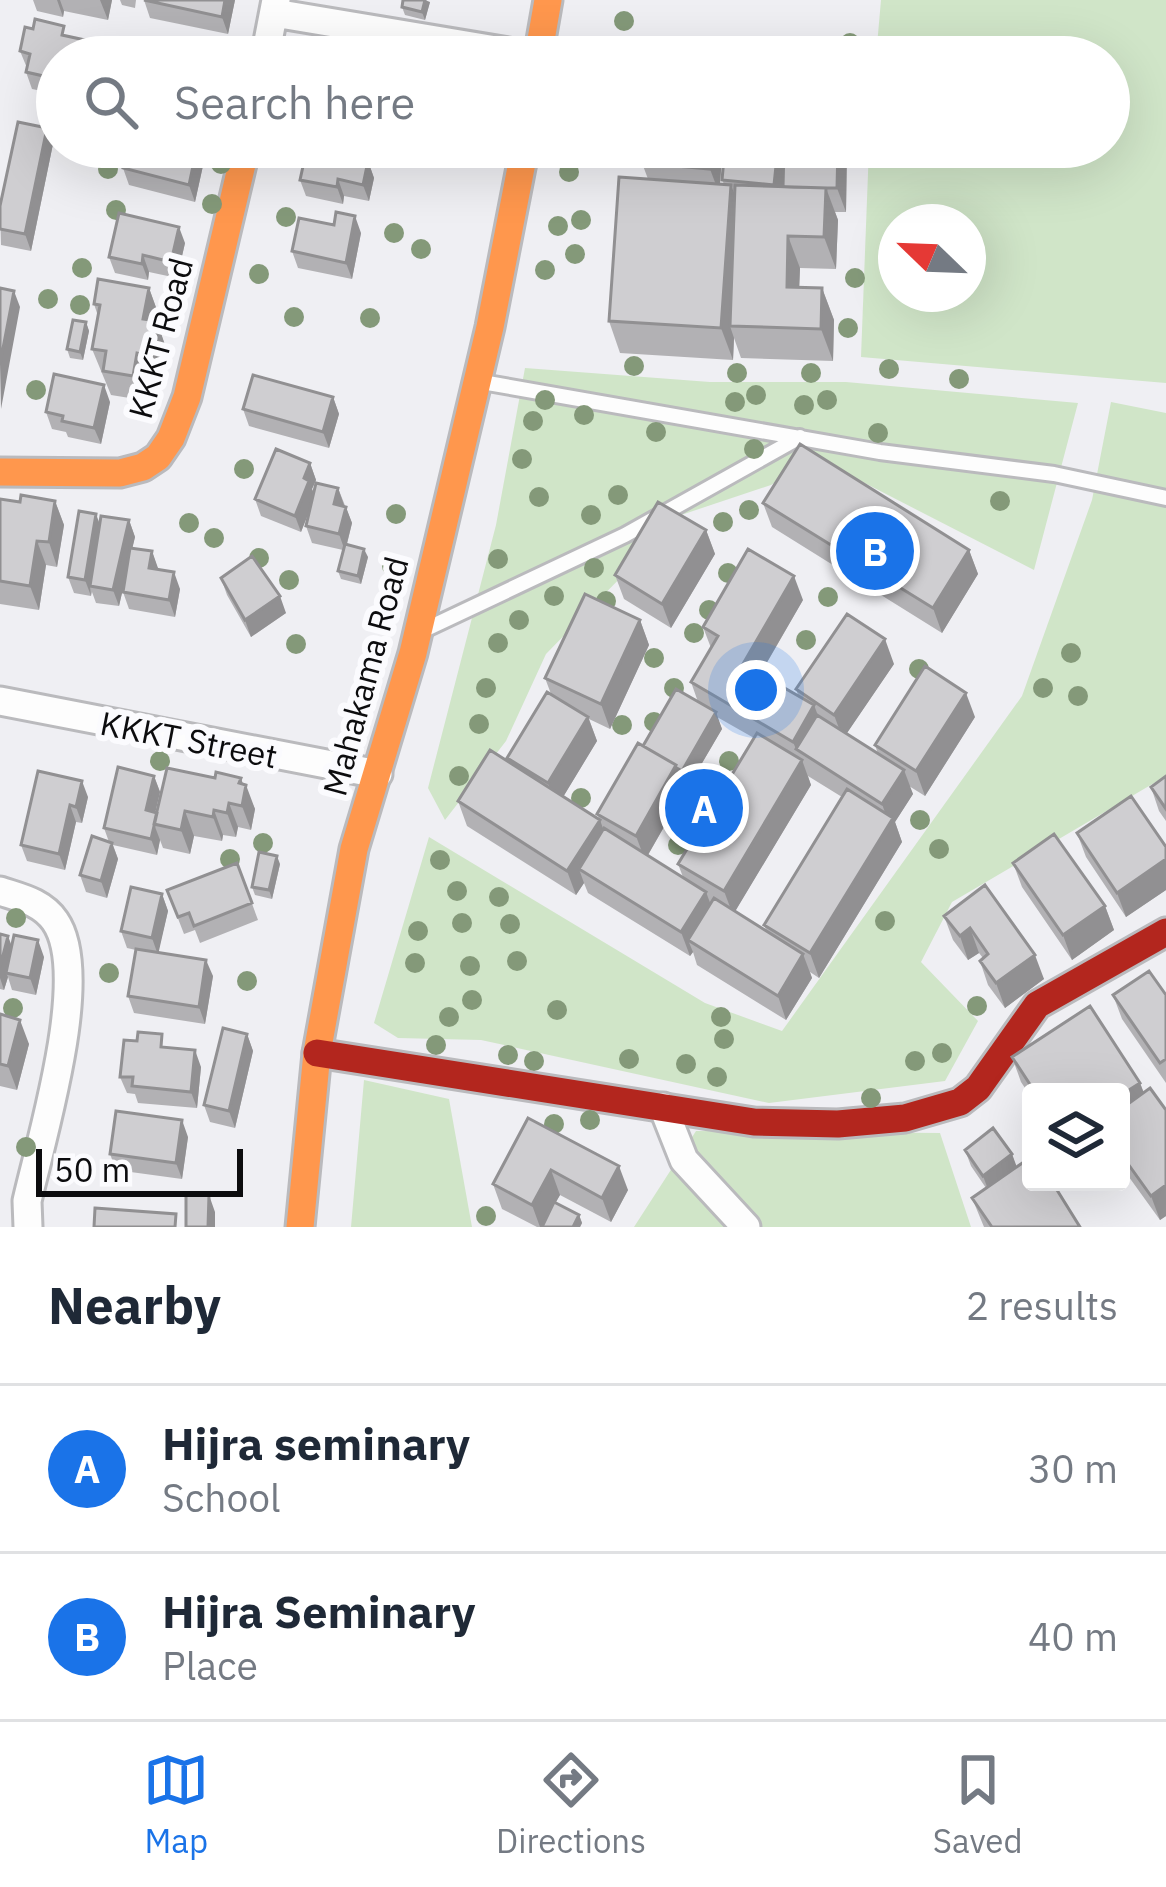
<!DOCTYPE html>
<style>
:root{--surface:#fff;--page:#f6f6f7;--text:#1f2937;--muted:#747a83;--line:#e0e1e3;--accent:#1a73e8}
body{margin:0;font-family:"IBM Plex Sans",sans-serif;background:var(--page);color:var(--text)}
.controls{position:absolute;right:36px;bottom:36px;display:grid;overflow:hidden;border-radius:12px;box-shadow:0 12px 48px #0002}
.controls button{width:108px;height:108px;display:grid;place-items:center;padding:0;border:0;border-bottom:3px solid var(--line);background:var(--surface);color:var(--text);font:60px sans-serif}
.compass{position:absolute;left:878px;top:204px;width:108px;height:108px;border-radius:50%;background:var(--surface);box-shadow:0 12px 48px #0002;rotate:293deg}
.scale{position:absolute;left:36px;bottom:30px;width:207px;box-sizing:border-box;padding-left:12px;border:6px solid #0c0c0e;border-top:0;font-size:33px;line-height:42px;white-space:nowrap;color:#0c0c0e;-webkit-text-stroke:9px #fbfbfe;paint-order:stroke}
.you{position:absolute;left:756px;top:690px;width:42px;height:42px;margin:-30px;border:9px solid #fff;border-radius:50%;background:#1a73e8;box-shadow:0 0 0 18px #1a73e833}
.badge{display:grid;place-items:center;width:78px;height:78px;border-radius:50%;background:var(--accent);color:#fff;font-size:39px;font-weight:700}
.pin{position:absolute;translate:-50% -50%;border:6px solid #fff;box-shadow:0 3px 12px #0006}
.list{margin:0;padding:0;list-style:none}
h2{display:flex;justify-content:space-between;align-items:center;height:156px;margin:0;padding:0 48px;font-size:51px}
h2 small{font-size:39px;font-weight:400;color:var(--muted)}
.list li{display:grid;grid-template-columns:78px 1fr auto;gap:36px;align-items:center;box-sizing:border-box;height:168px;padding:0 48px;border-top:3px solid var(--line)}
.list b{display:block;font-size:45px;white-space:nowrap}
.list p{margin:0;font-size:39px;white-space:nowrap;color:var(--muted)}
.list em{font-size:39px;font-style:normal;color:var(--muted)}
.icon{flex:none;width:66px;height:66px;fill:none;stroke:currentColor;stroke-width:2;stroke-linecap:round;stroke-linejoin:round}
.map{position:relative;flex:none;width:1166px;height:1227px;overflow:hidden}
.search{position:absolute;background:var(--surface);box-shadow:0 12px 48px #0002;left:36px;right:36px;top:36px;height:132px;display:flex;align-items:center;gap:30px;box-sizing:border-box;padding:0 42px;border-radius:66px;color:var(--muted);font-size:45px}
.sheet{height:492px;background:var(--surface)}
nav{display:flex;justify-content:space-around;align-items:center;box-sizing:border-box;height:168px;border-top:3px solid var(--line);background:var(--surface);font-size:33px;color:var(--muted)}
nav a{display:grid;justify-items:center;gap:6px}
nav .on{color:var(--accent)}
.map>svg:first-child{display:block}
.green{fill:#d0e5c8;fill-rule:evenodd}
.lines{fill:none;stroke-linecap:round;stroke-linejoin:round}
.lane-casing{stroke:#bababd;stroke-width:20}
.street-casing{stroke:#bababd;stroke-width:33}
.slow-casing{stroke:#bababd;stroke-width:33}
.jam-casing{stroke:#bababd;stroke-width:33}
.lane{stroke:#fdfdfd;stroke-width:14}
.street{stroke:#fdfdfd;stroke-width:27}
.slow{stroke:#ff974d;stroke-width:27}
.jam{stroke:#b3261e;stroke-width:27}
.tree{fill:#849979}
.wall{fill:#b2b1b4;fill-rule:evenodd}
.shaded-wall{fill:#919092}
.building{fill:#cfced1;stroke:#919092;stroke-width:3}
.labels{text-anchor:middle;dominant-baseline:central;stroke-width:12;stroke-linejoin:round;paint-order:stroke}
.street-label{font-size:33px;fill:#0c0c0e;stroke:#fbfbfe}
</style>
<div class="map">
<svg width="1166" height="1227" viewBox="0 0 1166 1227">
<rect width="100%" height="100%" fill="#efeff3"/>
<!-- green -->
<path class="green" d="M881,0H1166V383L861,357L869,147H1109V57H876ZM968,222V294H896V222Z
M525,368L710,382H846L1078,403L1034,570L814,457L771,485L663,521L627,571L546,654L506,741L445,820L428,788L496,525Z
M1111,402L1166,413V776L952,902L921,962L978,1021L945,1081L769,1103L481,1040L398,1038L374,1023L429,837L705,1003L782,1031L1022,696L1092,500Z
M364,1080L449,1099L472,1227H351Z
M696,1131L940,1133L971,1227H634Z"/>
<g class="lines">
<!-- lane casing -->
<g class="lane-casing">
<path id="lane" d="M482,382L880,452L1054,474L1166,498
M422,631L625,535L800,437"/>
</g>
<!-- street casing -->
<g class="street-casing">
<path id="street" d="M274,13L538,57
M265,57L276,0
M0,701L378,774
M0,891C21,898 42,902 55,921C92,974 41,1139 27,1201L28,1227
M663,1107L684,1160L746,1227"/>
</g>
<!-- slow casing -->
<g class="slow-casing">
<path id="slow" d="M538,57L548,0
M0,472L120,473L143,467L158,457L171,438L187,397L246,147
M300,1227L317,1053L354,849L413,653L490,327L525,147"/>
</g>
<!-- jam casing -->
<g class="jam-casing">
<path id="jam" d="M317,1053L754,1122L838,1124L905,1118L960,1102L978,1088L1037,1005L1166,932"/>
</g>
<!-- lane -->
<use href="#lane" class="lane"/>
<!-- street -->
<use href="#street" class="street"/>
<!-- slow -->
<use href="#slow" class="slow"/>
<!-- jam -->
<use href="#jam" class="jam"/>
</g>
<!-- trees -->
<g class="tree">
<circle cx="624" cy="21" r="10"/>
<circle cx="850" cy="43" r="10"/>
<circle cx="221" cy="164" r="10"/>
<circle cx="108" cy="169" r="10"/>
<circle cx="569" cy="172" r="10"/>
<circle cx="212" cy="204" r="10"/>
<circle cx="116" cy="210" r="10"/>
<circle cx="286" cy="217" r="10"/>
<circle cx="581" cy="220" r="10"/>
<circle cx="558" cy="226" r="10"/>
<circle cx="394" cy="233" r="10"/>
<circle cx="421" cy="249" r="10"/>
<circle cx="575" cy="254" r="10"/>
<circle cx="82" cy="268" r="10"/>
<circle cx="545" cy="270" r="10"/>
<circle cx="259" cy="274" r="10"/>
<circle cx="855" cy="278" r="10"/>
<circle cx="48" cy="299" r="10"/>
<circle cx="80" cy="305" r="10"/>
<circle cx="294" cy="317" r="10"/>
<circle cx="370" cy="318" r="10"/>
<circle cx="848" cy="328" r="10"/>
<circle cx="634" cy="366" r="10"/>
<circle cx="889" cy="369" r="10"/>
<circle cx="737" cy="373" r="10"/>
<circle cx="811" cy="373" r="10"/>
<circle cx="959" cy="379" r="10"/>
<circle cx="36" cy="390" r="10"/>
<circle cx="756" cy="395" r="10"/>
<circle cx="545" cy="400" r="10"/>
<circle cx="827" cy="400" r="10"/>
<circle cx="735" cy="402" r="10"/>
<circle cx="804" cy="405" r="10"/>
<circle cx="584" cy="415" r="10"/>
<circle cx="533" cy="421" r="10"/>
<circle cx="656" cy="432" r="10"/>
<circle cx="878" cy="433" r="10"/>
<circle cx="754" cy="449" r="10"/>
<circle cx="522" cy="459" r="10"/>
<circle cx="244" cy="469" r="10"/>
<circle cx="618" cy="495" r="10"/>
<circle cx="539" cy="497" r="10"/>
<circle cx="1000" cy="501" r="10"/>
<circle cx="749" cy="510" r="10"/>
<circle cx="396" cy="514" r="10"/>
<circle cx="591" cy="515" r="10"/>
<circle cx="723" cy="522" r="10"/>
<circle cx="189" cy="523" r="10"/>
<circle cx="214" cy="538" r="10"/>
<circle cx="259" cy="558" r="10"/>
<circle cx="498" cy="559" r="10"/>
<circle cx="392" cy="566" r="10"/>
<circle cx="594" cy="568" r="10"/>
<circle cx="728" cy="573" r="10"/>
<circle cx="289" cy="580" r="10"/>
<circle cx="554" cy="596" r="10"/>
<circle cx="828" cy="597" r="10"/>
<circle cx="606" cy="601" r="10"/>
<circle cx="709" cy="610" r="10"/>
<circle cx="519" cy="620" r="10"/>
<circle cx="694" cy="633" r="10"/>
<circle cx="806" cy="640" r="10"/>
<circle cx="498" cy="643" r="10"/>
<circle cx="296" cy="644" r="10"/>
<circle cx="1071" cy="653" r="10"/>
<circle cx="654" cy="658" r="10"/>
<circle cx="919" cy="669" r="10"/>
<circle cx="486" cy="688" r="10"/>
<circle cx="674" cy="688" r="10"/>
<circle cx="1043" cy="688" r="10"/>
<circle cx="1078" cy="696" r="10"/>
<circle cx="654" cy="722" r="10"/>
<circle cx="479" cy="724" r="10"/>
<circle cx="622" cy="725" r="10"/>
<circle cx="160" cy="761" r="10"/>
<circle cx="729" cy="761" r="10"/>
<circle cx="459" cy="776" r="10"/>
<circle cx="581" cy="798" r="10"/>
<circle cx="920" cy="820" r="10"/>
<circle cx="263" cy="843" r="10"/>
<circle cx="678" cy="845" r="10"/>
<circle cx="939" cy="849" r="10"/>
<circle cx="230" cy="859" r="10"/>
<circle cx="440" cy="860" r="10"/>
<circle cx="457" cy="891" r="10"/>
<circle cx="499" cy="897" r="10"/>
<circle cx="16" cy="918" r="10"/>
<circle cx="885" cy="921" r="10"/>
<circle cx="462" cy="923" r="10"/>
<circle cx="510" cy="924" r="10"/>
<circle cx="418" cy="931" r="10"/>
<circle cx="517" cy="961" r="10"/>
<circle cx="415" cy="963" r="10"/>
<circle cx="470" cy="966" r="10"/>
<circle cx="109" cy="973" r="10"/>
<circle cx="247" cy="981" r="10"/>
<circle cx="472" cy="1000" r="10"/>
<circle cx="977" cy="1006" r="10"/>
<circle cx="13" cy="1008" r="10"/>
<circle cx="557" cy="1010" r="10"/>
<circle cx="449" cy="1017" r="10"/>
<circle cx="721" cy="1017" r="10"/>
<circle cx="724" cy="1039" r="10"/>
<circle cx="436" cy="1045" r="10"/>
<circle cx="942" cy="1053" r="10"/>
<circle cx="508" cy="1055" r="10"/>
<circle cx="629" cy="1059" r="10"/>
<circle cx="534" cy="1061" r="10"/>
<circle cx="915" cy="1061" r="10"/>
<circle cx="686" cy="1064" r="10"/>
<circle cx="717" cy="1077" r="10"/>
<circle cx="871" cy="1098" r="10"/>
<circle cx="590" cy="1120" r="10"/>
<circle cx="554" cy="1124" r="10"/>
<circle cx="26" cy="1147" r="10"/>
<circle cx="486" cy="1216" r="10"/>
</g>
<!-- wall -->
<path class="wall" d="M33,0H112L108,20L64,11L63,17L37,11Z
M120,0H136L135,8L122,5Z
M144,0H235L228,34L150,18Z
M430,2L425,20L405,15L402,7Z
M20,51L57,57V94L32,89L26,72L27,68Z
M53,144L31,251L1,245L0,206Z
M296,147H355L352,158L368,161L374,178L369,201L344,196L343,204L306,196L300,180L304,162H301Z
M723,147L720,184H724L722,180L725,147H781L784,155V147H847L846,212H835L838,220L836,269L800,268L799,288H822L834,320L833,361L741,358L734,338L733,360L620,353L609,321L648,179L642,163Z
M206,152L195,202L129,185L123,168Z
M361,233L352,279L298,268L292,251Z
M185,243L177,278L149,272L148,280L115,273L109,257Z
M149,288L158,313L156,321L165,345L159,380L146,378L142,400L111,395L92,349L98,316L94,304Z
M86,322L89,331L83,360L70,358L67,349Z
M333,397L339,414L329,448L249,426L243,409Z
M110,402L101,444L68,437L66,432L52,429L46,412Z
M310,463L316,480L312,489L314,494L338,488L352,523L347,544L368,557L361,584L341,579L338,571L343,550L312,543L306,526L309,511L301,532L261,516L255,499Z
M0,499L20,502L55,501L64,525L57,567L46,565L39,610L0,604Z
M763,503L969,550L978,574L942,633L772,527Z
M129,520L135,537L132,548L152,551L158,570L180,589L175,617L129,609L123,592V588L119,606L96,603L92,592L91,596L74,593L68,577L100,524Z
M706,530L715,554L671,628L624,599L615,575Z
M221,578L286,613L251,637L227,595Z
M803,600L761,673L798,695L796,689L894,664L846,734L878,754L875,745L975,717L925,796L909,786L913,794L895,822L902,842L819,978L810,972L812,978L786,1020L697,965L693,952L690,956L588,893L584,883L576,895L467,826L458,801L508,762L507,758L551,694L545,678L640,620L649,645L610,729L589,719L597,741L563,797L600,820L597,814L643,746L698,702L691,682L711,648L703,627ZM717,717L754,738L678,864L683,877L648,855L685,790L683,785L688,787L722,729ZM808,776L842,797L764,925L766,930L735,911L811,785Z
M38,771L88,797L82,823L76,822L65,870L27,861L21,845Z
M154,776L160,792L155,812L243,784L255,809L251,830L238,827L236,837L223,835L222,841L194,836L190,854L163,848L160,840L157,855L113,845L118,859L107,898L86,892L80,875L109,842L104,828Z
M1166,776V821L1159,811L1151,787Z
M1077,833L1166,847V890L1126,917L1086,857Z
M237,863L258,920L200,943L195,930L184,934L167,890Z
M1013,863L1105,906L1114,930L1072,960L1022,887Z
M280,864L272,899L255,895L252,887Z
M985,885L1044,979L1005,1008L988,985L980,961L983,958L979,953L968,960L953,940L944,916Z
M162,894L168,911L158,952L213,976L205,1024L134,1013L128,996L136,950L127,948L121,931Z
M0,934L12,947L44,957L36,995L12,990L8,977L4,990L0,989Z
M1113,995H1166V1083L1122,1019Z
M0,1014L29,1044L17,1090L0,1086Z
M247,1034L253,1051L235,1128L210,1122L204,1105Z
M137,1041L167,1048L201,1067L197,1108L138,1103L135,1094L127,1093L120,1077Z
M1012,1057L1140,1083L1144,1093L1166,1110V1216L1160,1220L1121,1166V1092H1031V1097L1021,1082Z
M528,1118L628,1190L611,1222L560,1195L555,1203L579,1215L582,1223L580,1227H537L502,1209L493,1184Z
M188,1137L182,1179L116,1170L110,1154Z
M965,1150L1012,1154L1016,1167L1080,1227H984L972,1198L986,1188L971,1166Z"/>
<!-- shaded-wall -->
<path class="shaded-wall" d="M57,0H60L64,11L63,17Z
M100,0H112L108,20Z
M225,0H235L228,34L222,17Z
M425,0L430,2L425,20L422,12Z
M94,42L99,57H91Z
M47,128L53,144L31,251L25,234Z
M197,147H204L206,152L195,202L189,185Z
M345,147H355L349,173L343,156Z
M712,147H723L719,193L710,169Z
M778,147H781L785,158L780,202L774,185Z
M838,147H847L846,212L837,188Z
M368,161L374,178L369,201L363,185Z
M338,179L344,196L343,204L337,187Z
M731,185L743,216L730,326L734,338L733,360L721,328Z
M826,188L838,220L836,269L824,237Z
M355,216L361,233L352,279L346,263Z
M179,227L185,243L177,278L171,262Z
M788,236L800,268L798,319L787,287Z
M143,255L149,272L148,280L142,264Z
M149,288L158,313L152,343L143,319Z
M822,288L834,320L833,361L821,329Z
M14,291L20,307L1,409L0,364Z
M157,321L165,345L159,380L150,356Z
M86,322L89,331L83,360L80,352Z
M137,353L146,378L142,400L133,376Z
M104,385L110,402L101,444L94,428Z
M333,397L339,414L329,448L323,432Z
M310,463L316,480L312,489L315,497L301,532L295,516L304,478Z
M338,488L344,505L340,521L334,504Z
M55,501L64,525L57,567L49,542Z
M346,507L352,523L345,551L339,534Z
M96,514L102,530L90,586L91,596L85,580Z
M129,520L135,537L119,606L113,590Z
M706,530L715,554L671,628L662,604Z
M37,541L46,565L39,610L30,586Z
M364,549L368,557L361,584L358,576Z
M969,550L978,574L942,633L933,608Z
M152,551L158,568L155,585L149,568Z
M174,572L180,589L175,617L169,600Z
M794,576L803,600L752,688L743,664Z
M280,596L286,613L251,637L245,620Z
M640,620L649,645L610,729L601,704Z
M885,639L894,664L843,739L834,715Z
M966,693L975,717L925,796L916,771Z
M814,705L823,729L796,749L793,742Z
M716,712L722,729L688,787L682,771Z
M588,717L597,741L557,807L548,783Z
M802,760L811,785L733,915L724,891Z
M676,765L685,790L645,860L636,836Z
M904,770L913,794L895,822L902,842L819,978L810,953L889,824L882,804Z
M154,776L160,792L152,827L146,810Z
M241,778L245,790L246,785L255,809L251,830L242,806L239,783Z
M82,781L88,797L82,823L76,807Z
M229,803L238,827L236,837L227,813Z
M70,805L76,822L65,870L59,854Z
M214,810L223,835L222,841L213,817Z
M185,811L194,836L190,854L181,830Z
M600,820L609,845L579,869L584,883L576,895L567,871Z
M154,824L160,840L157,855L151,839Z
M112,843L118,859L107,898L101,881Z
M277,856L280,864L272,899L269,890Z
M1166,859V890L1126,917L1117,893Z
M706,892L715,916L688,940L693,952L690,956L681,932Z
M162,894L168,911L158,955L152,938Z
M1105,906L1114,930L1072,960L1063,935Z
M970,928L979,953L968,960L960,936Z
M8,936L14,952L6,973L8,977L4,990L0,978V967Z
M38,940L44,957L36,995L30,978Z
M803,954L812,978L786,1020L778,996Z
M1035,955L1044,979L1005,1008L996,983Z
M206,960L213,976L205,1024L199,1007Z
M20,1020L29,1044L17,1090L8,1066Z
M247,1034L253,1051L235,1128L229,1111Z
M195,1050L201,1067L197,1108L191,1092Z
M1140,1083L1149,1107L1121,1125V1095Z
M182,1120L188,1137L182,1179L176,1163Z
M1012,1154L1018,1170L989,1192L983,1176Z
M619,1166L628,1190L611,1222L602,1198Z
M551,1170L560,1195L542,1227H540L532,1205Z
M1166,1185V1216L1160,1220L1151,1196Z
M209,1195L215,1212V1227H208Z
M579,1215L582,1223L580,1227H573Z"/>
<!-- building -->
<path class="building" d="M144,0H225L222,17Z
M403,0H425L422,12L402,7Z
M35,19L64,26L62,35L94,42L91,57H57V79L26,72L30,54L20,51L25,27L33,29Z
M190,43L204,46L202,57H187Z
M320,50L356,57H318Z
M149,52L172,57H148Z
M18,122L47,128L25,234L0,229V206Z
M127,147H197L189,185L123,168Z
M304,147H345L343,156L368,161L363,185L338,179L337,187L300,180L307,148Z
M644,147H712L710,169L642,163Z
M725,147H778L774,185L722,180Z
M784,147H838L837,188L783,187Z
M619,177L731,185L721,328L609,321Z
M735,185L826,188L824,237L788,236L787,287L822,288L821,329L730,326Z
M336,212L355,216L346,263L292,251L299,218L334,225Z
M119,213L179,227L171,262L143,255L142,264L109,257Z
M98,279L149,288L143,319L157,321L150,356L137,353L133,376L103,371L106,351L92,349L100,305L94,304Z
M0,288L14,291L0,364Z
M73,320L86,322L80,352L67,349Z
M54,374L104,385L94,428L62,421L63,416L46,412Z
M253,375L333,397L323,432L243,409Z
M800,444L969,550L933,608L763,503Z
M276,449L310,463L304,478L309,481L295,516L255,499Z
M316,483L338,488L334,504L346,507L339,534L306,526Z
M21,495L55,501L49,542L37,541L30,586L0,581V499L20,502Z
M658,502L706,530L662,604L615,575Z
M79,511L96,514L85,580L68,577Z
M101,516L129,520L113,590L90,586Z
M345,544L364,549L358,576L338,571Z
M130,548L152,551L149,568L174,572L169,600L123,592Z
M748,549L794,576L743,664L814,705L793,742L691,682L718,636L703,627Z
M252,556L280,596L245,620L221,578Z
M585,594L640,620L601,704L545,678Z
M847,614L885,639L834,715L796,689Z
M925,666L966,693L916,771L875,745Z
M676,689L716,712L682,771L675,767L676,765L643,746Z
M547,692L588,717L548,783L507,758Z
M817,715L904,770L882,804L796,749Z
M757,733L802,760L724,891L678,864Z
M638,743L676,765L636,836L597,814Z
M490,750L600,820L567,871L458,801Z
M118,767L154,776L146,810L157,813L151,839L104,828Z
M167,768L215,778L216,772L241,778L239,783L246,785L242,806L229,803L227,813L214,810L213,817L185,811L181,830L154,824Z
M38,771L82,781L76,807L70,805L59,854L21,845Z
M1166,776V809L1151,787Z
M847,789L893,818L810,953L764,925Z
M1131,796L1166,847V859L1117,893L1077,833Z
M604,828L706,892L681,932L579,869Z
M1054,834L1105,906L1063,935L1013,863Z
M92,836L112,843L101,881L80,875Z
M259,852L277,856L269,890L252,887Z
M237,863L252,903L194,926L189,913L178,917L167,890Z
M985,885L1035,955L996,983L980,961L988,954L970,928L960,936L944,916Z
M131,887L162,894L152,938L121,931Z
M714,898L803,954L778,996L688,940Z
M0,934L8,936L0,967Z
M14,935L38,940L30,978L6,973Z
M136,949L206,960L199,1007L128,996Z
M1149,971L1166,995V1059L1160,1063L1113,995Z
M1090,1006L1140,1083L1121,1095V1092H1035L1012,1057Z
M0,1014L20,1020L8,1066L0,1064Z
M223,1028L247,1034L229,1111L204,1105Z
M138,1032L162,1034L161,1047L195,1050L191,1092L132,1086L133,1077H120L124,1040L137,1041Z
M1150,1088L1166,1110V1185L1151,1196L1121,1154V1109Z
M116,1111L182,1120L176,1163L110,1154Z
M528,1118L619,1166L602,1198L551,1170L532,1205L493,1184Z
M993,1128L1012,1154L983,1176L965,1150Z
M1031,1157V1182H1052L1080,1227H992L972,1198Z
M186,1195H209L208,1227H186Z
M554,1202L579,1215L573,1227H542Z
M95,1208L176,1214L175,1227H94Z"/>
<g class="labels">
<!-- street labels -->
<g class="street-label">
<text transform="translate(160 338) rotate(-75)">KKKT Road</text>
<text transform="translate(365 676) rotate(-75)">Mahakama Road</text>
<text transform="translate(189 739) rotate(11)">KKKT Street</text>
</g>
</g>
</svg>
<div class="controls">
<button><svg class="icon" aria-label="layers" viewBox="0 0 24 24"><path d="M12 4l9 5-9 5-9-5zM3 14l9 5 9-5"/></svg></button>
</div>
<svg class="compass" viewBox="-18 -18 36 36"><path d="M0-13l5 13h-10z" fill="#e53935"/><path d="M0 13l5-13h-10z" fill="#747a83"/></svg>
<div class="scale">50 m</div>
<div class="you"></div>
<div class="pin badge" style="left:704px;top:808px">A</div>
<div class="pin badge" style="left:875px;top:551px">B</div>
<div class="search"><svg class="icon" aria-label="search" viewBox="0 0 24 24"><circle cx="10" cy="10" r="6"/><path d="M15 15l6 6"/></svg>Search here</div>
</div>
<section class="sheet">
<h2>Nearby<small>2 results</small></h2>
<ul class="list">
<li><span class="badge">A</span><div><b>Hijra seminary</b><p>School</p></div><em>30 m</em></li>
<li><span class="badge">B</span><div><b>Hijra Seminary</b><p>Place</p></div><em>40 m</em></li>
</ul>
</section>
<nav>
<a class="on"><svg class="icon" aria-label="map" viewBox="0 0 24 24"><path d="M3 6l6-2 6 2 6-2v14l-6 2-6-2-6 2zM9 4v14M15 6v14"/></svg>Map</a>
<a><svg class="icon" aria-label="directions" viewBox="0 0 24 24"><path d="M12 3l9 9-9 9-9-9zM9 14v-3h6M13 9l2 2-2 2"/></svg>Directions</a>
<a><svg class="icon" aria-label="saved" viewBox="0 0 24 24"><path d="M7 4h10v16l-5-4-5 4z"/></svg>Saved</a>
</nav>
